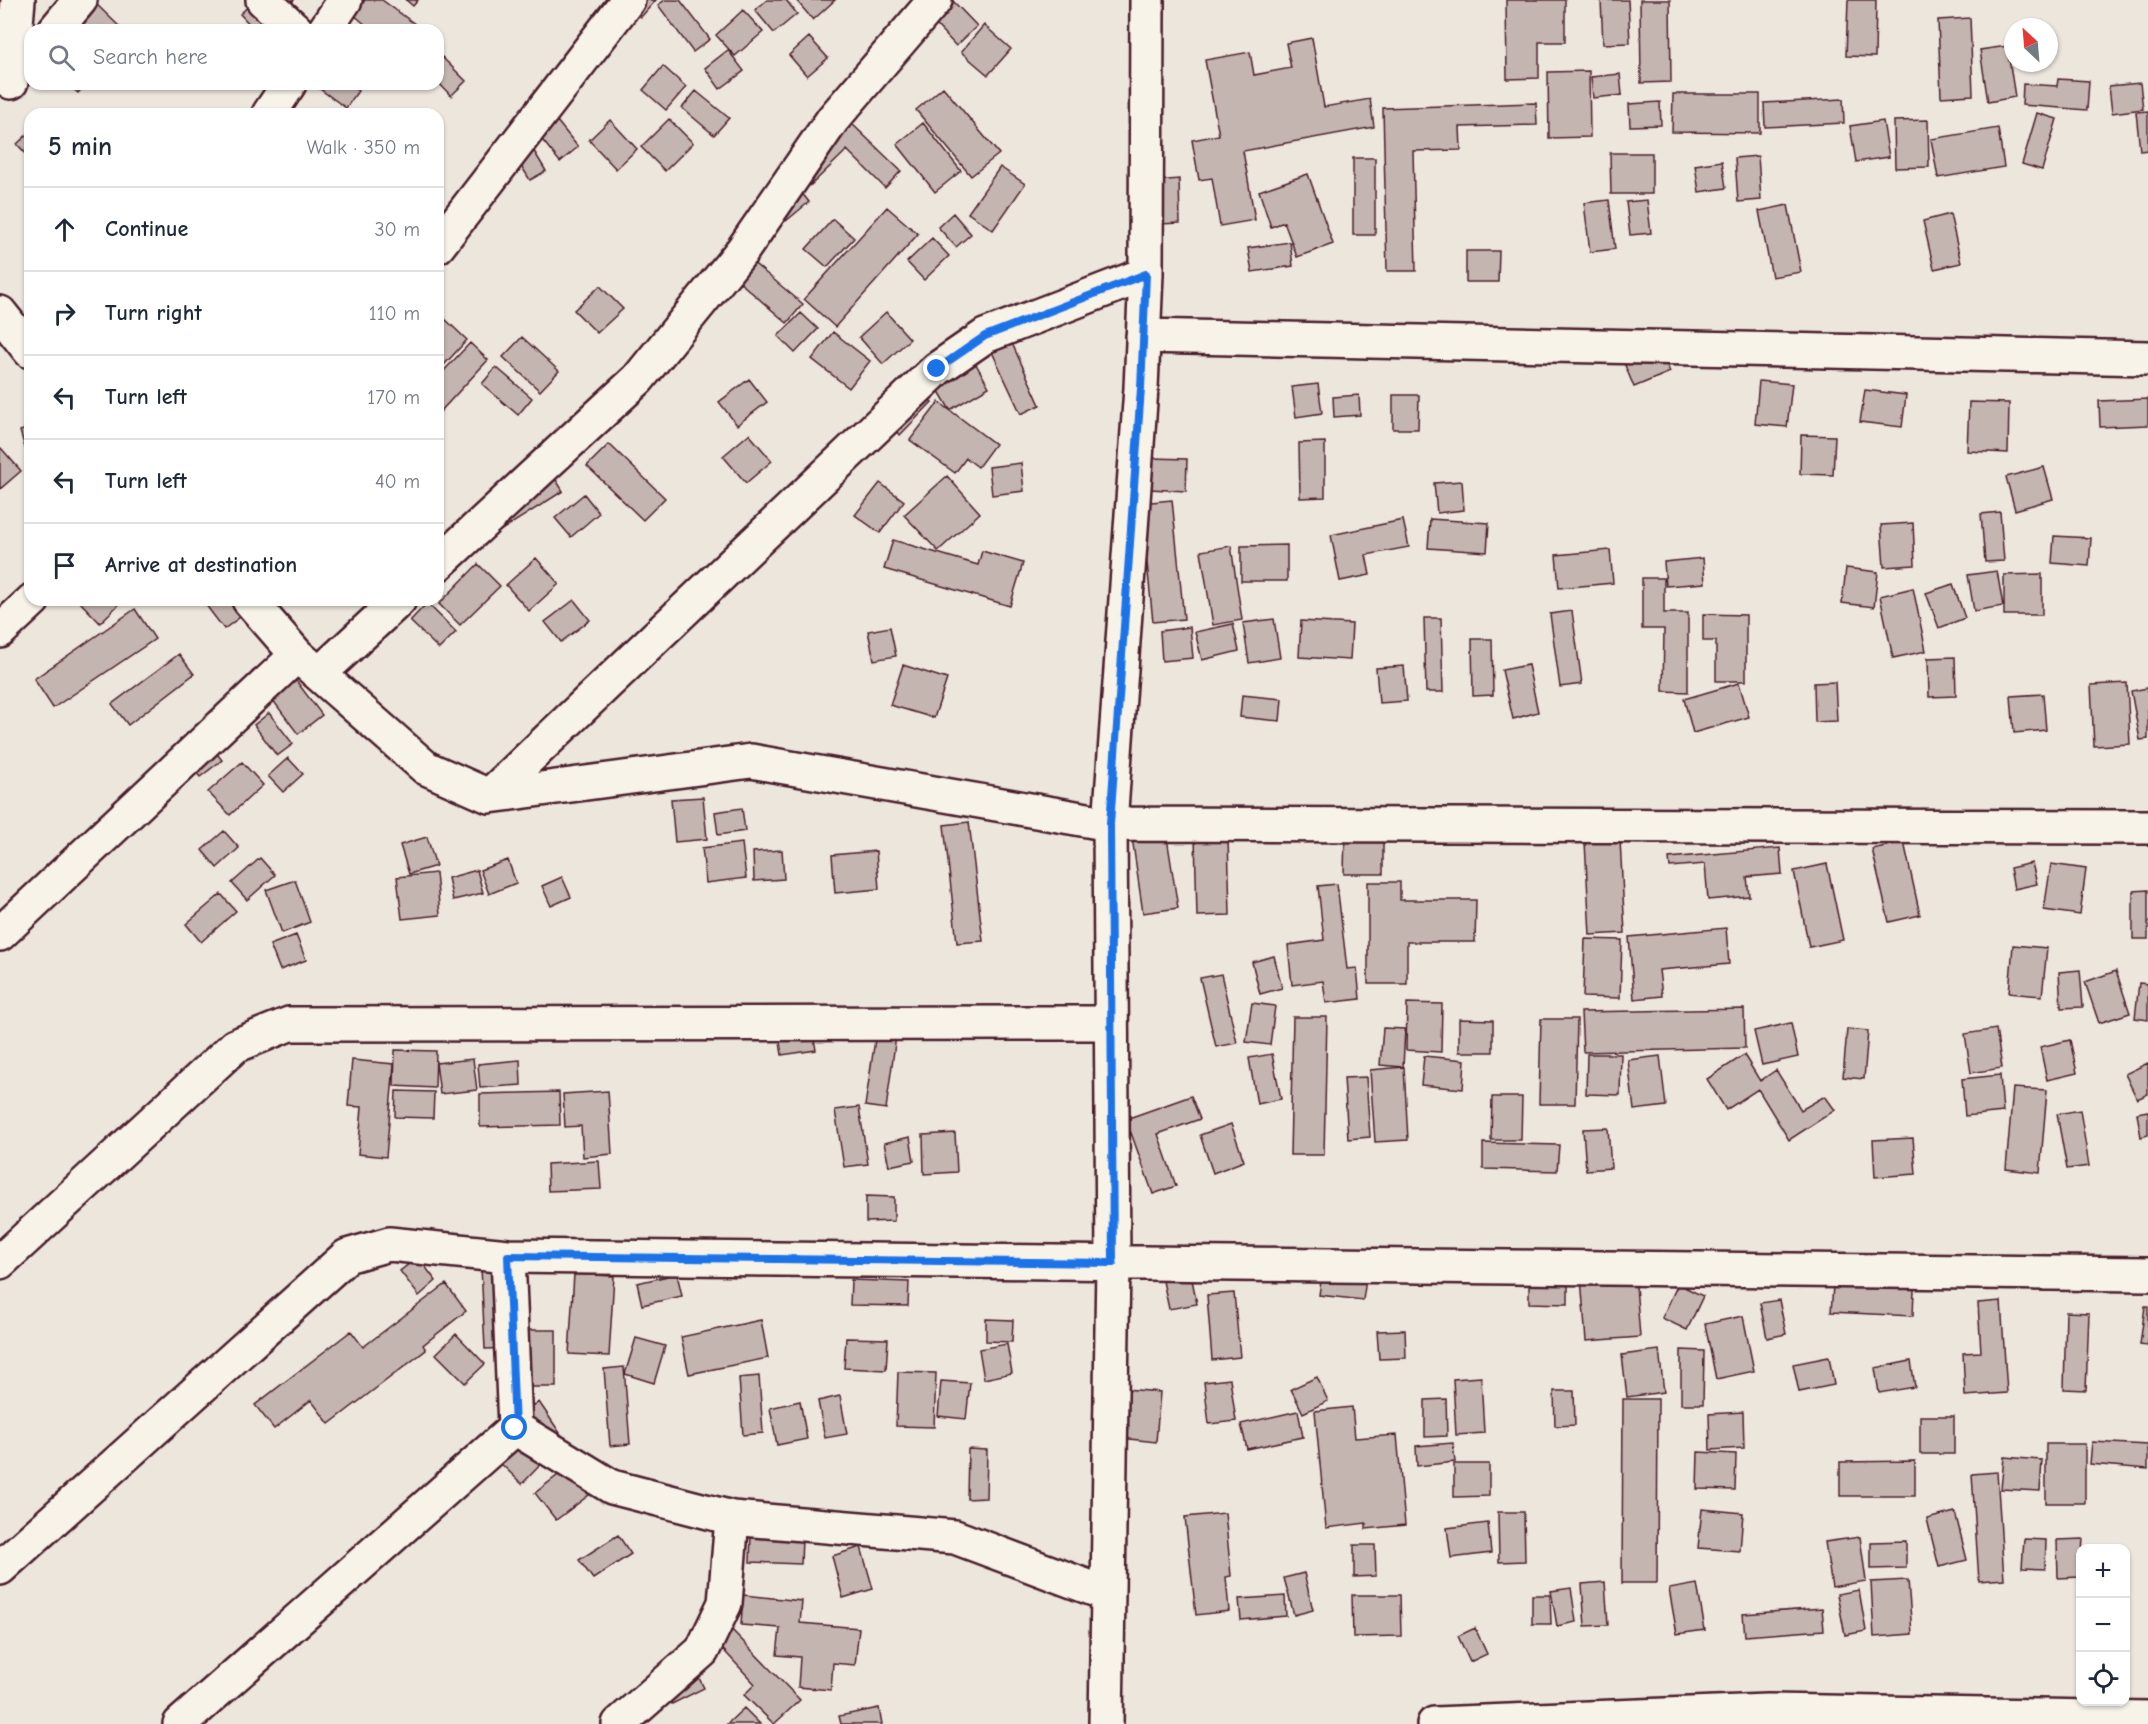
<!DOCTYPE html>
<meta charset="utf-8">
<style>
:root{--surface:#fff;--page:#f6f6f7;--text:#1f2937;--muted:#747a83;--line:#e0e1e3}
body{margin:0;font-family:"Comic Neue",sans-serif;background:var(--page);color:var(--text)}
.controls{position:absolute;right:18px;bottom:18px;display:grid;overflow:hidden;border-radius:12px;box-shadow:0 2px 4px #0004}
.controls button{width:54px;height:54px;display:grid;place-items:center;padding:0;border:0;border-bottom:2px solid var(--line);background:var(--surface);color:var(--text);font:30px sans-serif}
.compass{position:absolute;left:2004px;top:18px;width:54px;height:54px;border-radius:50%;background:var(--surface);box-shadow:0 2px 4px #0004;rotate:334deg}
.stop{position:absolute;width:18px;height:18px;margin:-14px;border:4px solid #1a73e8;border-radius:50%;background:#fff}
.stop.end{background:#1a73e8;border-color:#fff;box-shadow:0 2px 6px #0008}
.list{margin:0;padding:0;list-style:none}
h2{display:flex;justify-content:space-between;align-items:center;height:78px;margin:0;padding:0 24px;font-size:26px}
h2 small{font-size:20px;font-weight:400;color:var(--muted)}
.list li{display:grid;grid-template-columns:39px 1fr auto;gap:18px;align-items:center;box-sizing:border-box;height:84px;padding:0 24px;border-top:2px solid var(--line)}
.list b{display:block;font-size:22px;white-space:nowrap}
.list em{font-size:20px;font-style:normal;color:var(--muted)}
.icon{flex:none;width:33px;height:33px;fill:none;stroke:currentColor;stroke-width:2;stroke-linecap:round;stroke-linejoin:round}
.map{position:relative;flex:none;width:2148px;height:1724px;overflow:hidden}
.search{position:absolute;background:var(--surface);box-shadow:0 2px 4px #0004;left:24px;top:24px;width:420px;height:66px;display:flex;align-items:center;gap:15px;box-sizing:border-box;padding:0 21px;border-radius:18px;color:var(--muted);font-size:22px}
.panel{position:absolute;background:var(--surface);box-shadow:0 2px 4px #0004;left:24px;top:108px;width:420px;height:498px;border-radius:18px}
.map>svg:first-child{display:block}
.building{fill:#c4b5b0;stroke:#4a1f2b;stroke-width:1.5}
.lines{fill:none;stroke-linecap:round;stroke-linejoin:round}
.minor-casing{stroke:#4a1f2b;stroke-width:38}
.minor{stroke:#f7f3e8;stroke-width:33}
.route{stroke:#1a73e8;stroke-width:8}
</style>
<div class="map">
<svg width="2148" height="1724" viewBox="0 0 2148 1724">
<rect width="100%" height="100%" fill="#ece6dd"/>
<filter id="ink" filterUnits="userSpaceOnUse"><feTurbulence type="fractalNoise" baseFrequency=".0167" numOctaves="2"/><feDisplacementMap in="SourceGraphic" scale="12" xChannelSelector="R" yChannelSelector="G"/><feConvolveMatrix kernelMatrix="1 2 1 2 8 2 1 2 1" color-interpolation-filters="sRGB"/></filter>
<g filter="url(#ink)">
<!-- building -->
<path class="building" d="M92,0L123,30H74Z
M255,0H294L263,30H255L240,14Z
M365,0H382L423,30H372L354,15Z
M406,0H418L413,6Z
M628,0H656L641,17L624,4Z
M665,0H680L710,39L693,52L658,5Z
M767,0H786L797,14L774,33L755,10Z
M796,0H835L813,20Z
M933,0H952L977,26L956,46L922,10Z
M1506,0H1565V42H1539V78L1507,79Z
M1601,0H1628L1630,43L1603,44Z
M1640,0H1670L1671,82L1641,83Z
M1848,0H1876L1875,57L1846,56Z
M743,10L763,32L735,56L716,35Z
M1970,18L1973,95L1941,97L1938,20Z
M984,25L1011,49L988,75L961,52Z
M809,37L828,58L807,76L789,55Z
M1312,38L1324,107L1370,99L1374,127L1243,151L1255,220L1220,226L1212,178L1199,180L1192,140L1219,135L1205,60L1250,52L1254,75L1291,68L1286,43Z
M2007,46L2015,97L1988,102L1980,50Z
M728,50L744,71L720,89L705,68Z
M442,57L466,81L451,96L438,82V61Z
M663,66L686,87L666,110L643,90Z
M1589,71L1590,137L1549,138L1548,72Z
M1620,74L1622,95L1593,98L1591,77Z
M2058,79L2089,81L2087,110L2022,105L2023,84L2057,86Z
M2140,83L2143,109L2112,113L2109,86Z
M68,84H86L78,93Z
M313,84H349L358,91L346,108Z
M943,87L999,154L971,176L916,110Z
M696,91L729,118L714,135L682,108Z
M1673,94H1760V133L1672,132Z
M1843,99L1844,123L1765,127L1764,103Z
M1660,102L1661,125L1630,126L1629,104Z
M1536,103L1537,125L1460,127L1461,150L1413,151L1416,271H1387L1383,108Z
M2148,111V150L2140,151L2136,112Z
M2037,113L2057,119L2042,170L2022,164Z
M669,119L693,143L665,171L641,147Z
M610,120L637,149L616,169L589,140Z
M1928,120L1929,167L1895,168L1894,121Z
M557,121L578,147L560,162L539,136Z
M849,121L901,171L885,188L847,150L811,185L798,173Z
M1883,121L1889,157L1856,162L1850,126Z
M923,123L961,171L935,192L897,144Z
M1998,128L2004,167L1938,178L1931,139Z
M30,132V158L17,144Z
M523,133L546,171L530,180L507,143Z
M1610,153H1652V194H1611Z
M1758,156L1761,200L1738,202L1735,158Z
M1353,158H1375V235H1353Z
M1722,161L1726,188L1699,192L1695,165Z
M1000,167L1025,184L993,230L968,213Z
M1308,174L1333,244L1297,257L1284,222L1271,227L1259,191Z
M1179,179L1180,223L1159,224L1157,181Z
M793,182L809,202L786,221L770,200Z
M1609,200L1615,249L1590,252L1584,203Z
M1647,200L1651,233L1630,235L1626,202Z
M1788,205L1801,272L1772,277L1759,211Z
M887,207L918,234L835,327L804,299Z
M953,213L971,234L956,247L938,227Z
M1950,214L1961,263L1934,269L1923,221Z
M833,219L854,238L827,267L806,249Z
M932,238L949,256L924,280L907,262Z
M1290,242L1293,266L1252,272L1248,248Z
M1466,251H1499L1498,282H1466Z
M744,255L803,304L787,323L729,273Z
M600,286L623,309L597,333L574,310Z
M886,312L910,339L883,364L859,337Z
M801,313L818,329L795,353L778,336Z
M445,319L467,340L443,366L438,362V327Z
M1006,330L1040,405L1021,414L986,339Z
M833,332L870,361L849,388L812,359Z
M522,337L559,371L540,391L503,357Z
M470,343L488,360L438,414V377Z
M1660,348L1670,372L1634,387L1624,363Z
M969,352L989,387L950,410L930,376Z
M496,367L532,398L518,415L482,384Z
M749,379L767,402L737,425L719,402Z
M1759,381L1792,384L1787,427L1755,424Z
M1318,384L1322,413L1296,417L1292,387Z
M915,386L932,402L900,435L884,420Z
M1865,390L1906,395L1902,427L1860,422Z
M1359,395L1360,415L1334,417L1333,397Z
M1393,395H1419L1418,429H1393Z
M2148,399V425L2100,427L2099,401Z
M939,402L995,444L978,467L966,458L955,473L910,440Z
M1969,402L2009,403L2008,453L1967,451Z
M30,428V464L20,431Z
M749,434L772,461L746,483L723,456Z
M1801,435L1835,436L1833,475L1800,474Z
M1325,442V497L1300,498L1299,443Z
M609,444L665,498L643,520L587,466Z
M1,448L21,471L0,489V449Z
M1152,458L1187,459L1186,491L1150,489Z
M1021,463L1024,491L992,495L989,467Z
M548,467L563,491L500,531L485,507Z
M2044,467L2053,499L2015,510L2006,477Z
M947,476L980,513L938,551L904,515Z
M1462,481L1464,510L1437,513L1434,483Z
M880,483L904,501L880,533L855,515Z
M584,494L599,513L571,537L555,518Z
M1172,500L1184,619L1153,622L1141,503Z
M2000,512L2004,561L1985,562L1981,514Z
M1430,519L1489,523L1487,552L1428,548Z
M1403,520L1409,547L1366,555L1370,575L1340,581L1331,535Z
M1913,523L1915,565L1884,567L1881,525Z
M2054,536L2091,538L2089,566L2052,563Z
M893,540L978,565L982,551L1023,563L1010,606L884,569Z
M1287,545V581H1241V546Z
M1231,546L1242,620L1213,625L1201,551Z
M1610,550L1613,583L1559,588L1556,555Z
M536,558L559,584L529,611L506,585Z
M1703,558L1705,583L1666,586L1664,562Z
M478,564L500,586L460,625L439,604Z
M1846,568L1878,572L1874,607L1842,603Z
M1997,571L2003,606L1974,611L1968,575Z
M2042,574V615H2004V575Z
M1642,578H1664V613H1688V692L1663,691L1664,629H1642Z
M1953,584L1965,618L1939,628L1926,593Z
M1913,588L1926,651L1893,658L1880,596Z
M82,600H123L100,623L80,602Z
M202,600H233L244,614L224,629Z
M574,600L590,620L561,642L545,622Z
M427,603L456,632L439,649L410,621Z
M135,609L155,639L53,708L34,679Z
M1572,611L1582,684L1560,687L1550,614Z
M1703,614L1746,615V681H1716V641H1703Z
M1424,618H1441L1443,692H1426Z
M1274,619L1280,658L1249,663L1243,623Z
M1301,621L1352,624L1350,660L1299,657Z
M1233,624L1239,651L1202,660L1195,632Z
M890,627L896,656L874,660L868,631Z
M1190,627L1193,658L1162,661L1160,631Z
M1472,639H1492L1493,695L1473,696Z
M179,654L194,674L128,725L112,704Z
M276,654L322,715L298,734L252,672Z
M1955,657L1956,696L1929,697L1928,658Z
M903,665L947,679L934,718L890,705Z
M1528,665L1538,712L1513,719L1502,670Z
M1404,666L1407,701L1379,703L1376,668Z
M1835,682L1837,721L1815,722L1814,683Z
M1739,683L1749,717L1693,733L1684,699Z
M2127,683L2130,744L2094,746L2091,685Z
M2148,688V739L2140,740L2131,691Z
M2043,694L2046,730L2014,733L2011,696Z
M1242,695L1282,699L1280,721L1240,717Z
M269,713L293,744L277,756L254,725Z
M207,741L222,760L200,777L185,758Z
M288,758L303,774L283,792L268,776Z
M242,762L263,785L230,815L208,792Z
M703,797L707,839L675,842L671,799Z
M742,808L745,831L718,835L715,812Z
M969,822L983,941L957,943L944,825Z
M1165,825L1178,908L1143,913L1131,830Z
M224,831L239,848L217,868L202,850Z
M1345,831L1383,832V874H1344Z
M1228,836L1230,915L1197,916L1195,837Z
M427,837L436,866L409,874L400,845Z
M1620,840L1625,933L1590,935L1585,842Z
M1904,842L1920,915L1889,922L1872,849Z
M742,843L746,878L706,883L702,848Z
M1780,848L1782,874L1747,877L1749,896L1708,900L1705,864L1670,867L1669,858Z
M782,850L784,879L754,881L753,852Z
M876,851L879,889L835,893L832,855Z
M260,858L275,875L247,900L232,883Z
M508,860L516,883L489,894L480,870Z
M2032,863L2037,884L2014,889L2010,868Z
M1827,864L1843,940L1809,947L1794,871Z
M2051,864L2086,869L2080,915L2044,910Z
M477,870L483,893L453,900L448,878Z
M436,873L440,915L402,919L397,877Z
M562,877L571,897L551,906L542,886Z
M295,880L310,922L282,933L266,890Z
M1368,882H1400V900H1476L1475,942H1407V984H1368Z
M1337,884L1347,969L1357,968L1360,999L1326,1003L1323,981L1292,985L1288,945L1324,940L1318,886Z
M2148,890V939H2133V891Z
M221,894L236,911L201,942L186,924Z
M1726,928L1729,964L1659,970L1662,996L1634,999L1629,937Z
M296,935L306,960L280,970L270,945Z
M1585,939L1622,940L1620,998L1583,997Z
M2013,945L2047,948L2042,996L2009,993Z
M1274,956L1282,988L1260,994L1252,962Z
M2080,970L2083,1007L2061,1008L2059,972Z
M2116,971L2130,1013L2099,1023L2085,982Z
M1221,974L1237,1043L1216,1047L1200,978Z
M2139,983L2148,984V1020L2135,1018Z
M1252,1003L1275,1006L1270,1045L1246,1042Z
M1407,1003L1442,1004L1441,1052L1406,1050Z
M1744,1009L1745,1048L1583,1052L1581,1012Z
M809,1010L816,1050L782,1055L776,1016Z
M1293,1017H1327L1324,1155H1290Z
M1459,1019L1493,1020V1052H1459Z
M1541,1019H1577L1575,1104H1539Z
M1791,1023L1798,1057L1762,1065L1754,1031Z
M1383,1028L1405,1029L1403,1067L1380,1065Z
M1847,1029L1868,1031L1864,1079L1843,1077Z
M1996,1029L2002,1068L1971,1073L1965,1034Z
M876,1033L896,1036L886,1109L865,1106Z
M2070,1040L2077,1073L2047,1080L2040,1047Z
M395,1050L436,1051L435,1088L394,1086Z
M1272,1054L1281,1099L1257,1104L1249,1058Z
M1587,1054H1621L1620,1095L1586,1094Z
M1744,1055L1760,1081L1776,1070L1801,1110L1825,1096L1835,1110L1789,1140L1758,1089L1726,1110L1707,1079Z
M1424,1056L1465,1060L1463,1089L1421,1085Z
M1660,1056L1666,1106L1634,1110L1628,1060Z
M473,1059L477,1090L440,1094L436,1063Z
M352,1060L394,1064L386,1157L358,1154L362,1107L348,1106Z
M520,1060L521,1085L480,1088L478,1064Z
M2148,1063V1094L2137,1099L2125,1074Z
M1404,1067L1408,1140L1375,1142L1370,1070Z
M2000,1075L2003,1112L1965,1116L1962,1079Z
M1366,1077L1370,1137L1348,1139L1344,1078Z
M2013,1088L2047,1090L2040,1173L2006,1169Z
M396,1091L434,1092L433,1118L395,1117Z
M608,1091L612,1154L583,1157L581,1126L565,1127L563,1094Z
M559,1092L560,1125L480,1127V1094Z
M1191,1096L1200,1119L1158,1134L1176,1186L1153,1194L1126,1119Z
M1492,1097H1522L1521,1140H1491Z
M859,1107L868,1164L844,1167L835,1110Z
M2080,1110L2089,1166L2067,1169L2057,1114Z
M2148,1111V1135L2141,1137L2137,1113Z
M1231,1124L1244,1161L1213,1173L1200,1135Z
M1608,1128L1611,1168L1586,1170L1583,1129Z
M955,1133L957,1172L924,1174L923,1135Z
M910,1137L914,1161L889,1166L884,1143Z
M1913,1138L1916,1174L1875,1177L1873,1140Z
M1483,1143L1559,1145L1557,1171L1483,1169Z
M599,1161L601,1189L548,1191L547,1164Z
M866,1196L894,1197V1221L866,1222Z
M418,1257L436,1281L419,1296L400,1271Z
M510,1265L514,1348L485,1349L481,1267Z
M1323,1268L1367,1273L1363,1300L1319,1295Z
M1635,1273L1640,1337L1586,1341L1581,1278Z
M574,1274L614,1276L609,1356L569,1354Z
M677,1274L682,1296L642,1305L637,1283Z
M1191,1275L1197,1304L1169,1309L1163,1281Z
M1529,1275L1568,1276V1304L1529,1303Z
M851,1280L909,1282L908,1306L850,1305Z
M446,1284L466,1311L423,1345L426,1350L329,1424L311,1400L274,1429L255,1405L351,1331L363,1347Z
M1678,1284L1703,1296L1687,1330L1662,1318Z
M1833,1286L1914,1289L1913,1316L1831,1312Z
M1234,1293L1240,1357L1212,1360L1207,1295Z
M1779,1300L1786,1334L1767,1338L1760,1303Z
M2001,1301L2007,1393L1965,1396L1963,1353L1981,1352L1978,1303Z
M2145,1306H2148V1346L2140,1345Z
M2066,1312L2089,1313L2086,1390L2064,1389Z
M1743,1316L1754,1371L1716,1379L1705,1324Z
M986,1319L1013,1320L1012,1342L986,1341Z
M761,1320L768,1358L689,1374L681,1337Z
M525,1330H556V1387H525Z
M1405,1330L1406,1358L1379,1359L1377,1331Z
M456,1334L485,1364L465,1383L436,1354Z
M636,1338L665,1346L654,1383L625,1374Z
M846,1338L888,1339L886,1370L844,1368Z
M1007,1344L1012,1373L984,1379L979,1349Z
M1659,1350L1664,1392L1627,1397L1622,1355Z
M1681,1350L1704,1351L1703,1404H1681Z
M1829,1357L1834,1385L1799,1392L1793,1364Z
M1911,1361L1915,1387L1879,1393L1875,1368Z
M624,1367L630,1444L610,1446L604,1369Z
M898,1372L936,1373L934,1427L896,1426Z
M759,1376L763,1433L743,1435L739,1378Z
M1317,1377L1328,1401L1303,1413L1291,1389Z
M1481,1377L1484,1433L1456,1435L1453,1379Z
M1230,1379L1236,1421L1209,1424L1204,1382Z
M941,1381L970,1383L966,1419L938,1416Z
M1125,1389L1160,1392L1156,1442L1121,1438Z
M1554,1391H1574L1575,1425L1555,1426Z
M840,1396L847,1434L825,1438L818,1401Z
M1446,1399L1447,1436L1425,1437V1400Z
M1623,1399H1658L1657,1583H1622Z
M800,1401L807,1439L777,1445L770,1408Z
M539,1402L564,1439L518,1415Z
M1352,1407L1355,1438L1397,1435L1405,1525L1366,1529V1523L1326,1528L1315,1411Z
M1298,1411L1303,1437L1247,1449L1241,1424Z
M1743,1412L1744,1448L1710,1450L1709,1414Z
M1920,1416H1954V1454H1920Z
M515,1433L544,1461L522,1484L493,1456Z
M2092,1442L2148,1445V1469L2090,1464Z
M1453,1443L1455,1462L1417,1466L1416,1446Z
M2046,1444H2085V1503H2046Z
M968,1449L987,1450L986,1498L967,1499Z
M588,1452L610,1479L556,1520L535,1493Z
M1698,1452L1736,1454L1735,1490L1697,1489Z
M2004,1457L2042,1460L2040,1491L2001,1489Z
M1915,1461V1496H1840V1462Z
M1454,1464H1489V1496L1454,1497Z
M1997,1472L2004,1579L1979,1581L1972,1474Z
M1702,1509L1743,1513L1740,1551L1698,1548Z
M1498,1512H1524L1525,1561L1499,1562Z
M1955,1512L1967,1560L1939,1567L1927,1519Z
M1225,1513L1231,1576L1226,1577L1229,1611L1196,1615L1185,1517Z
M1488,1523L1491,1553L1451,1558L1447,1528Z
M618,1535L631,1554L593,1579L579,1560Z
M751,1535L802,1538L801,1564L750,1562Z
M1860,1537L1866,1581L1832,1587L1825,1542Z
M2024,1539L2046,1540L2045,1569L2022,1568Z
M2083,1539L2080,1577L2058,1578L2057,1540Z
M1906,1541V1568L1871,1569V1542Z
M1354,1545H1375L1376,1576L1354,1577Z
M861,1547L873,1589L843,1598L832,1556Z
M1304,1573L1313,1610L1294,1615L1284,1578Z
M1908,1580L1912,1634L1874,1637L1871,1582Z
M1605,1582L1608,1625L1585,1626L1582,1584Z
M1697,1584L1705,1630L1677,1634L1669,1589Z
M1571,1588L1576,1622L1557,1626L1551,1591Z
M1859,1590L1866,1631L1845,1635L1837,1594Z
M743,1595L802,1601L800,1623L859,1628L855,1665L833,1663L831,1690L798,1687L800,1657L777,1655L780,1628L741,1625Z
M1352,1595H1400L1401,1636L1353,1637Z
M1532,1595H1550L1551,1624H1532Z
M1285,1596L1286,1616L1241,1620L1239,1599Z
M1822,1608L1824,1630L1745,1636L1743,1614Z
M730,1628L800,1700L774,1724L744,1695L755,1684L716,1642Z
M1475,1628L1487,1654L1470,1662L1458,1636Z
M690,1660L704,1688L672,1704L658,1677Z
M744,1708L760,1724H727Z
M879,1708L882,1724H841L839,1716Z"/>
<g class="lines">
<!-- minor casing -->
<g class="minor-casing">
<path id="minor" d="M263,0L296,30
M55,30L80,0
M325,30L345,0
M11,82L18,0
M269,114L289,84
M438,246L628,0
M0,313L30,351
M1143,336L2148,358
M438,564L638,379L742,251L833,119L935,0
M249,600L297,655L426,768L489,796L751,761L1110,824L2148,827
M0,631L33,600
M319,674L399,600
M489,796L937,369L985,336L1146,274
M0,934L297,655
M0,1262L235,1046L289,1024L1111,1023
M515,1428L612,1487L732,1518
M0,1568L347,1256L389,1244L508,1256L2148,1274
M180,1724L515,1428L508,1256
M619,1724L702,1651L725,1603L732,1518L955,1537L1107,1594
M1106,1724L1113,1263L1110,824L1141,388L1146,274L1147,0
M1434,1724L1767,1711L2148,1718"/>
</g>
<!-- minor -->
<use href="#minor" class="minor"/>
</g>
</g>
<g class="lines" filter="url(#ink)">
<!-- route -->
<path class="route" d="M515,1428L508,1256L1113,1263L1110,824L1141,388L1146,274L985,336L937,369"/>
</g>
</svg>
<div class="controls">
<button>+</button>
<button>−</button>
<button><svg class="icon" aria-label="locate" viewBox="0 0 24 24"><circle cx="12" cy="12" r="6"/><path d="M12 2v4M12 18v4M2 12h4M18 12h4"/></svg></button>
</div>
<svg class="compass" viewBox="-18 -18 36 36"><path d="M0-13l5 13h-10z" fill="#e53935"/><path d="M0 13l5-13h-10z" fill="#747a83"/></svg>
<div class="stop" style="left:515px;top:1428px"></div>
<div class="stop end" style="left:937px;top:369px"></div>
<div class="search"><svg class="icon" aria-label="search" viewBox="0 0 24 24"><circle cx="10" cy="10" r="6"/><path d="M15 15l6 6"/></svg>Search here</div>
<section class="panel">
<h2>5 min<small>Walk · 350 m</small></h2>
<ul class="list">
<li><svg class="icon" aria-label="ahead" viewBox="0 0 24 24"><path d="M12 20V5M6 11l6-6 6 6"/></svg><div><b>Continue</b></div><em>30 m</em></li>
<li><svg class="icon" aria-label="right" viewBox="0 0 24 24"><path d="M7 20v-9h11M14 6l5 5-5 5"/></svg><div><b>Turn right</b></div><em>110 m</em></li>
<li><svg class="icon" aria-label="left" viewBox="0 0 24 24"><path d="M17 20v-9H6M10 6l-5 5 5 5"/></svg><div><b>Turn left</b></div><em>170 m</em></li>
<li><svg class="icon" aria-label="left" viewBox="0 0 24 24"><path d="M17 20v-9H6M10 6l-5 5 5 5"/></svg><div><b>Turn left</b></div><em>40 m</em></li>
<li><svg class="icon" aria-label="arrive" viewBox="0 0 24 24"><path d="M6 21V4h12l-3 4 3 4H6"/></svg><div><b>Arrive at destination</b></div></li>
</ul>
</section>
</div>
